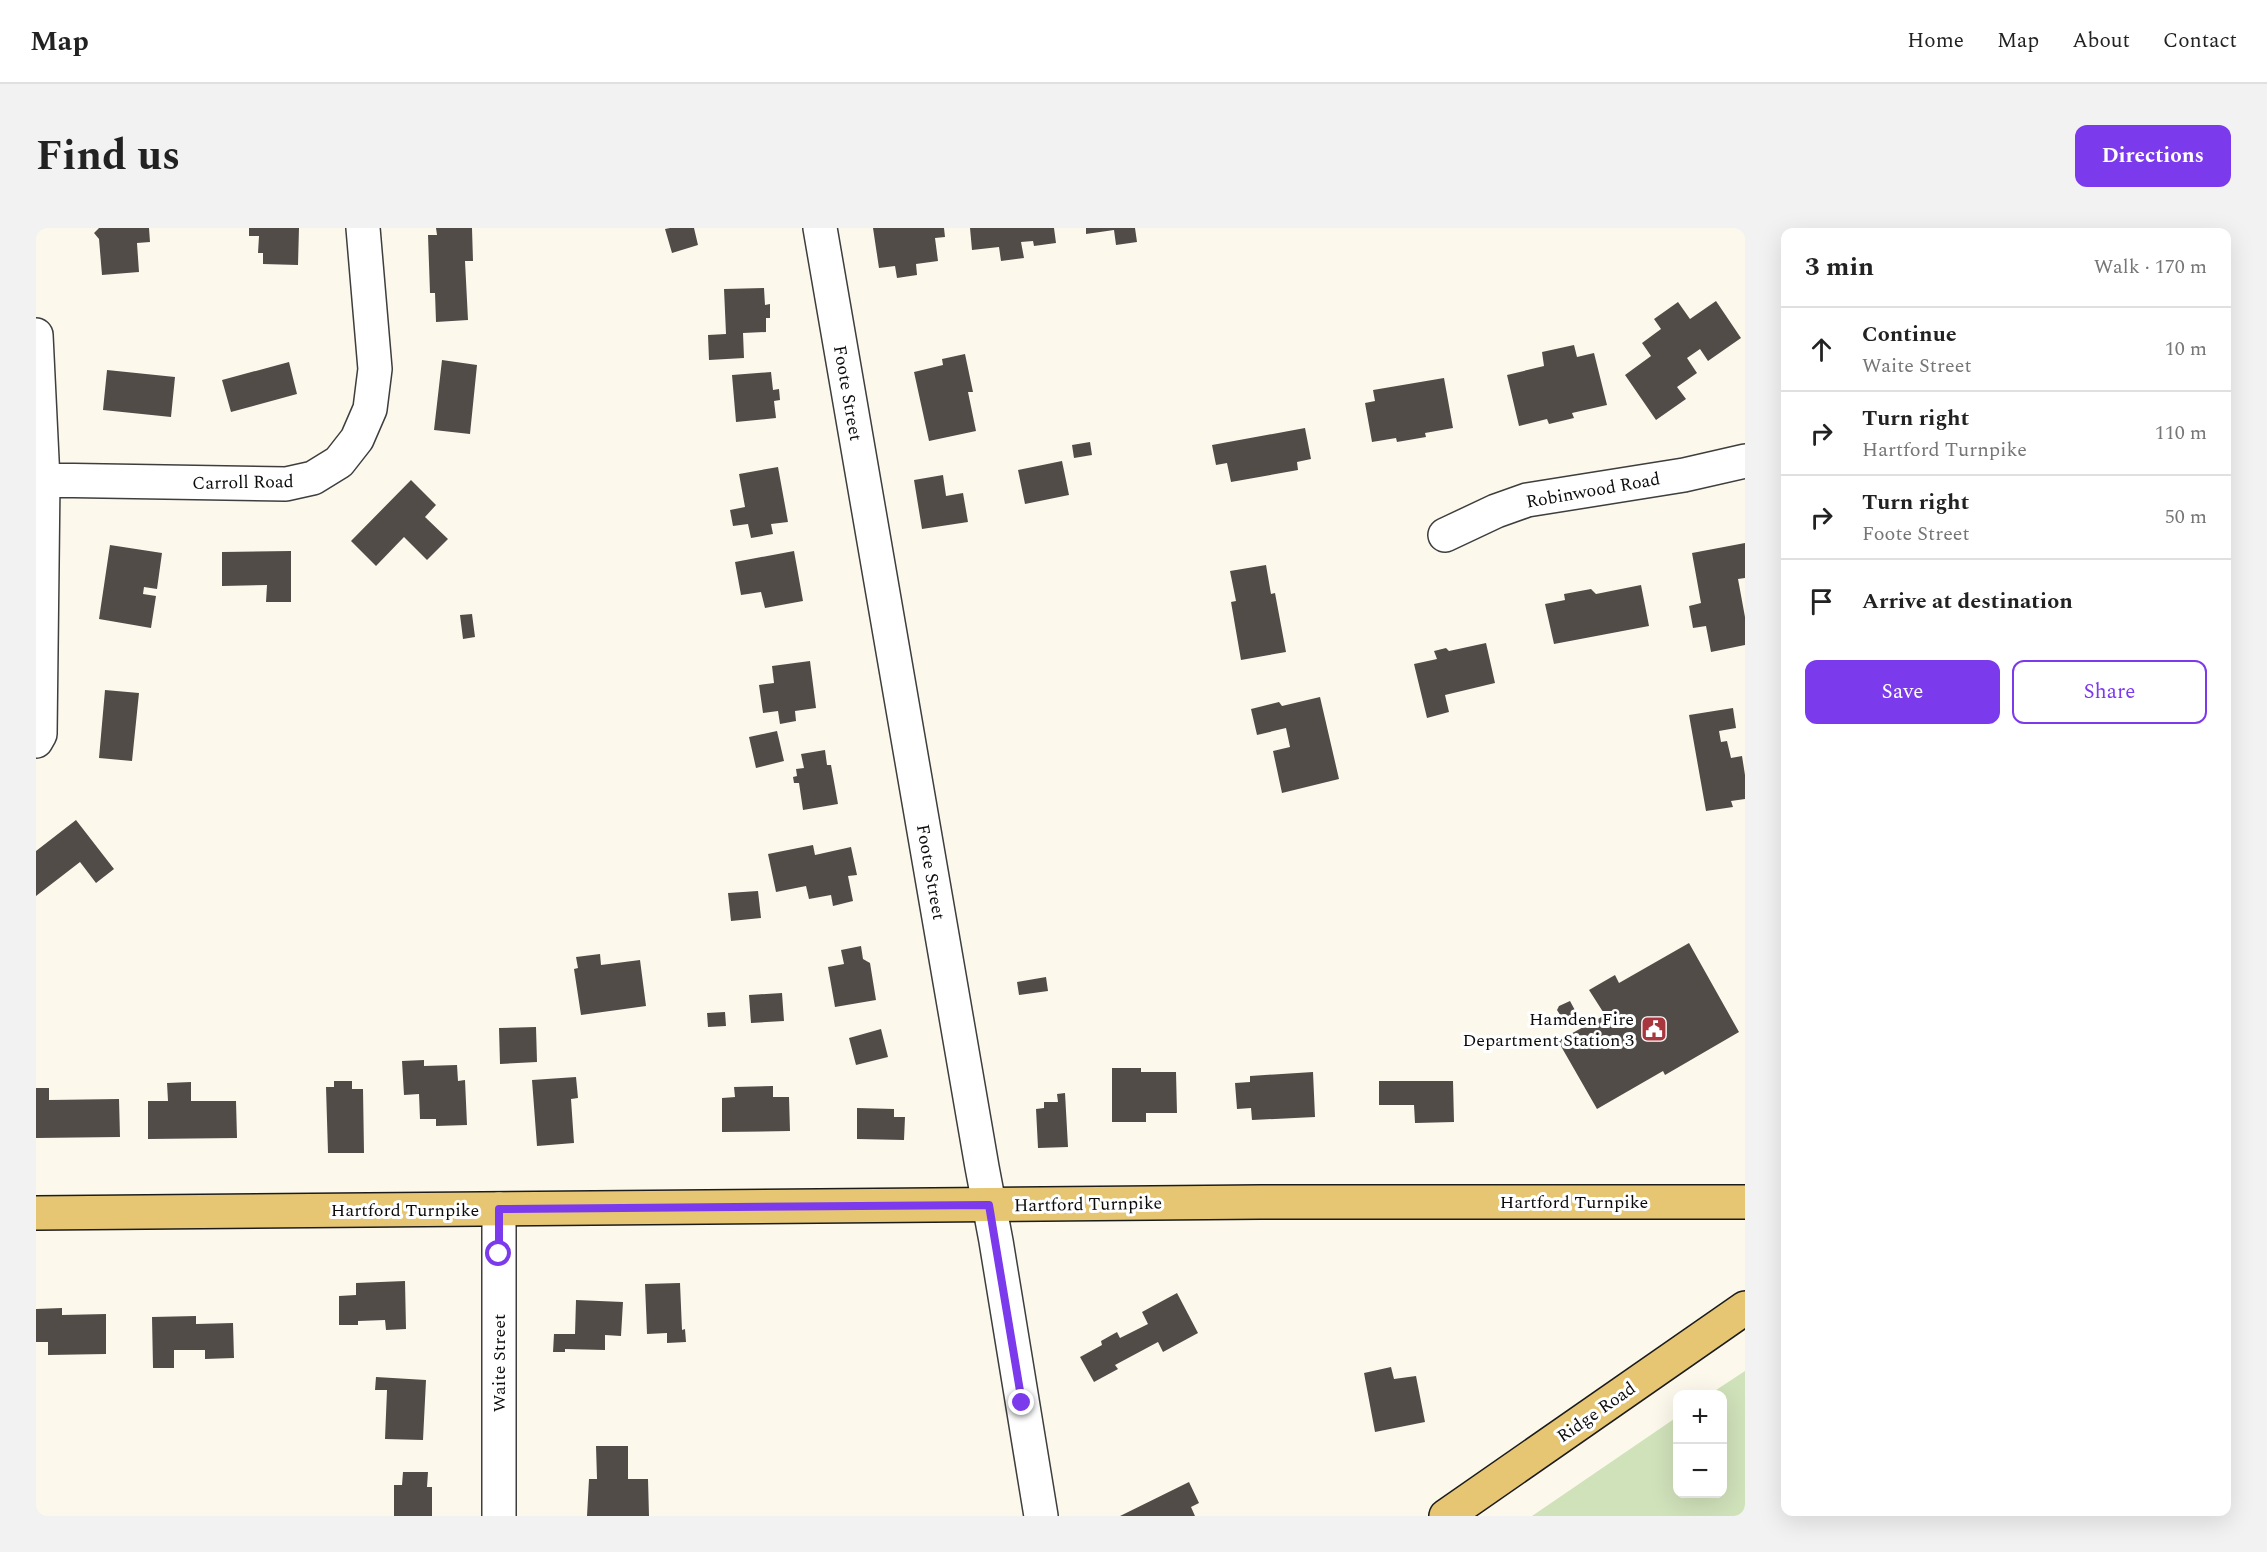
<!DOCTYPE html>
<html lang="en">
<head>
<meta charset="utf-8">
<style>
  body { margin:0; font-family:Spectral,serif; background:#f2f2f2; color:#222 }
  .controls { position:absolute; right:18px; bottom:18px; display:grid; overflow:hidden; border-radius:12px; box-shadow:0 6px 24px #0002 }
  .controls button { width:54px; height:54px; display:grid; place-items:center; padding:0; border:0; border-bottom:2px solid #e0e0e0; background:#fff; color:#222; font:30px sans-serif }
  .stop { position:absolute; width:18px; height:18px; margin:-14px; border:4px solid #7c3aed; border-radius:50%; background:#fff }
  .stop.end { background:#7c3aed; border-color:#fff; box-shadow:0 2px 6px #0008 }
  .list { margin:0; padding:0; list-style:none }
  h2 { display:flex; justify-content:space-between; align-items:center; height:78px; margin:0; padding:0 24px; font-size:26px }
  h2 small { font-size:20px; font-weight:400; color:#767676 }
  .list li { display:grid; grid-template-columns:39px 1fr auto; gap:18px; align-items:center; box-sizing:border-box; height:84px; padding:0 24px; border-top:2px solid #e0e0e0 }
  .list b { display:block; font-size:22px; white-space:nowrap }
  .list p { margin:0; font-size:20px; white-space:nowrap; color:#767676 }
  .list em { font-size:20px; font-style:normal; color:#767676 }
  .actions { display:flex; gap:12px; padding:18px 24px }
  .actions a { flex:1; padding:14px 0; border:2px solid #7c3aed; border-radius:12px; text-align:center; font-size:21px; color:#7c3aed }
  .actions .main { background:#7c3aed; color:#fff }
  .icon { flex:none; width:33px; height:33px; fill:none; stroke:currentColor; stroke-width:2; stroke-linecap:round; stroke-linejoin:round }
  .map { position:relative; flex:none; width:1709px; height:1288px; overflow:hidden; border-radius:12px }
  header { display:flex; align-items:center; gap:36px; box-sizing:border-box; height:84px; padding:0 30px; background:#fff; border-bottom:2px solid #e0e0e0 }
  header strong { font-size:28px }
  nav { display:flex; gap:33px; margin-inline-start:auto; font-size:21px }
  .intro { display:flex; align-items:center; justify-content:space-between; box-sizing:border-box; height:144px; padding:0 36px }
  h1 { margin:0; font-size:42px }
  .button { padding:15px 27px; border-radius:12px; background:#7c3aed; color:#fff; font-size:21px; font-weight:700 }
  main { display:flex; gap:36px; padding:0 36px }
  aside { flex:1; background:#fff; border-radius:12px; box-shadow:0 6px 24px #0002 }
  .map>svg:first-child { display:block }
</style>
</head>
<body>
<header>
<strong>Map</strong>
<nav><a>Home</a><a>Map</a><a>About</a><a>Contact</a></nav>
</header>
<div class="intro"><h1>Find us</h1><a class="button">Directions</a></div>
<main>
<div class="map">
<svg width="1709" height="1288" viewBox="0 0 1709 1288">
  <rect width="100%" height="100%" fill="#fcf9ec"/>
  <path fill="#d0e2ba" d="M1709,1143v145h-213l145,-99 1,77h44v-100h-12z"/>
  <path fill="#524c49" d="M63,0h50l1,14 -13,1 2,29 -37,3 -3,-36 -5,-6z
    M213,0h50l-1,37 -35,-1v-11h-5l1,-17h-10z
    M400,0h36l1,33h-8l3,59 -32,2 -1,-29h-5l-2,-58h9z
    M634,0h24l4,17 -26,8 -7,-24z
    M837,0h71l1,9 -10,1 3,23 -22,3 1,11 -20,3 -2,-12 -16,2z
    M934,0h84l2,15 -22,3 -1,-5 -12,1 3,16 -23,3 -2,-14 -27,3z
    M1050,0h49l2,14 -21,3 -2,-15 -28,4z
    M728,60l1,17 5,-1v14h-4v14l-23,1 1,25 -35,2 -1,-25 18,-1 -2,-45z
    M1680,73l25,37 -33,23 -8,-12 -13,9 10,15 -20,14 9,12 -30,21 -31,-45 26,-19 -9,-13 19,-14 -7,-10 24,-17 12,17z
    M1538,117l3,12 17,-4 13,52 -35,8 2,5 -25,6 -2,-5 -28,7 -12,-51 37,-9 -2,-14z
    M929,126l8,38h-5l8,39 -47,10 -15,-69 29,-7 -1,-6z
    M406,132l35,5 -7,69 -36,-4z
    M253,134l8,32 -66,18 -9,-32z
    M71,142l68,7 -4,40 -68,-7z
    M735,144l2,18 6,-1 1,11 -6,1 2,17 -40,4 -4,-47z
    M1408,150l9,50 -28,5 1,4 -29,5 -1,-4 -24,4 -7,-39 10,-2 -2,-11z
    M1269,200l6,31 -14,3 1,8 -67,12 -4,-19 -11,2 -4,-20z
    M1054,214l2,13 -18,3 -2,-13z
    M1026,233l7,34 -44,9 -7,-34z
    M742,239l10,55 -17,2 2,10 -22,4 -3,-14 -15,2 -3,-16 15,-3 -6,-33z
    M907,247l3,21 17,-3 5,29 -46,7 -8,-49z
    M375,252l25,25 -11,12 23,22 -21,21 -23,-23 -28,29 -25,-25z
    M1709,315v35l-7,1 7,38v28l-34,7 -5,-26 -13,2 -4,-22 12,-3 -9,-50z
    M74,317l52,8 -5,36 -13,-2 -1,7 13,2 -5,32 -52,-9z
    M255,323v51h-25l1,-17 -45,1v-34z
    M758,323l9,50 -38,7 -4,-16 -20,3 -6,-33z
    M1230,337l5,29 4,-1 11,59 -45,8 -10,-58 5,-1 -6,-30z
    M1605,357l8,41 -95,18 -9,-40 20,-4 -1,-6 27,-5 5,5z
    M436,386l3,23 -12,2 -3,-24z
    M1450,415l9,40 -50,12 4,17 -22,6 -13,-54 23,-5 -3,-8 12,-3 3,3z
    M774,433l6,47 -21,3 1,10 -16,3 -2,-13 -15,2 -4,-28 15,-2 -2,-17z
    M69,462l34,3 -7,68 -33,-3z
    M1284,469l19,82 -57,14 -9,-42 17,-4 -4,-19 -29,7 -6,-26 28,-7 3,4z
    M1697,480l3,20 -17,3 2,11 6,-1 4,17 11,-2 3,19v24l-14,2 2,6 -27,4 -17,-96z
    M741,503l7,30 -28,7 -7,-31z
    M789,522l2,15h4l7,39 -35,6 -4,-27h-5l-1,-6 4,-1 -1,-7 8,-1 -3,-14z
    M40,592l38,49 -18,14 -16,-21 -44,34v-45z
    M777,617l2,10 36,-8 6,28 -9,1 5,25 -20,5 -2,-11 -22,4 -3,-13 -30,6 -8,-38z
    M722,663l3,27 -30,3 -3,-28z
    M1653,715l50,89 -74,43 -2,-4 -66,38 -39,-68 47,-26 -16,-25 26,-15 4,8z
    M825,718l2,13 7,4 6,37 -41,7 -7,-40 16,-3 -3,-14z
    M564,726l1,11 39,-5 6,46 -65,9 -7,-46 4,-1 -2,-11z
    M1010,749l2,14 -29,4 -2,-13z
    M746,765l2,28 -33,2 -2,-28z
    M1534,773l7,13 -7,6 -6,1 -7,-11 2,-4z
    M689,784l1,14 -18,1 -1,-14z
    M500,799l1,35 -37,2 -1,-36z
    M845,801l7,28 -32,8 -7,-27z
    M388,832v6l33,-1 1,16 7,-1 2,45 -31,1v-7h-16l-1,-25 -15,1 -2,-34z
    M1076,840h29v4h35l1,41h-31v9h-34z
    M1277,844l2,45 -63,3 -1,-12 -14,1 -2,-26 15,-1v-6z
    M540,849l2,21 -7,1 3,44 -37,3 -5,-66z
    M298,853h18v8h11l1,64h-36l-2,-66h8z
    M1343,853h74l1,41 -39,1 -1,-18h-35z
    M155,854v19h45l1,37 -89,1v-38h20l-1,-18z
    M737,858v11h16l1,34 -68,1v-34l13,-1 -1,-10z
    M0,860h13v12l70,-1 1,38 -84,1z
    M1029,865l3,54 -30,1 -2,-39 8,-1v-6h14l-1,-8z
    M821,880l37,1v8h11l-1,23 -47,-1z
    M369,1053l1,48 -20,1 -1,-10 -27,1v4h-19v-29l17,-1v-12z
    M644,1055l2,47 3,-1 1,13 -19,1v-10l-20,1 -2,-50z
    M1141,1065l21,40 -35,19 -5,-10 -43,23 3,4 -24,13 -14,-25 22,-12 -1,-4 16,-9 3,6 28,-14 -6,-12z
    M540,1072l47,2 -2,34 -16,-1v15l-40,-1v3h-12l1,-18h21z
    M26,1080v7l44,-1v40l-58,1v-13h-12v-33z
    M160,1088v8l37,-1 1,35 -29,1v-9h-31v18h-21l-1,-51z
    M1355,1139l3,12 22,-3 9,46 -50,10 -11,-59z
    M340,1149l50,3 -3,60 -38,-1 2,-49h-12z
    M560,1218h32v33h20l1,37h-62l2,-37h8z
    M367,1244h25l-1,15h5v29h-38v-31h8z
    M1153,1254l10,21 -8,4 4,9h-75z"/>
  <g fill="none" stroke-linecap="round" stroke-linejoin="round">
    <g stroke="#3e3e3e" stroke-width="36">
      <path id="minor" d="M784,0l162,939 14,74 45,275
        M0,107l7,145 -3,254 -4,7
        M7,252l243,4 27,-6 26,-16 18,-23 13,-30 5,-40 -12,-141
        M1409,307l51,-24 31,-11 157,-25 61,-14
        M463,981v307"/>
    </g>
    <g stroke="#1c1c1c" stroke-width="36">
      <path id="major" d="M0,985l1225,-11h484
        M1410,1288l299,-208"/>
    </g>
    <use href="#minor" stroke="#fff" stroke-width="33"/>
    <use href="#major" stroke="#e6c672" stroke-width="33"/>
  </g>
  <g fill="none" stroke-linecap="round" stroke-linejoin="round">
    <path stroke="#7c3aed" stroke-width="8" d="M463,1026v-45l490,-4 33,198"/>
  </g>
  <defs>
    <g id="civic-square" transform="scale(1.35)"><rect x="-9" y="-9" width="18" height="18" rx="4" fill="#a8363f" stroke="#fff"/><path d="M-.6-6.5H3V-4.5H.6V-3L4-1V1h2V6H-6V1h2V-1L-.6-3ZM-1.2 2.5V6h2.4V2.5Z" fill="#fff"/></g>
  </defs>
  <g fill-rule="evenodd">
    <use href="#civic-square" x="1618" y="801"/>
  </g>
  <g text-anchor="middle" stroke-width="6" stroke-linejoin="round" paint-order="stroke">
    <g font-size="18" fill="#0b0b0b" stroke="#fff">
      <text transform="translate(812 165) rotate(80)" y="6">Foote Street</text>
      <text transform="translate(207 254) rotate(-1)" y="6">Carroll Road</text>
      <text transform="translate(1557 262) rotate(-10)" y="6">Robinwood Road</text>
      <text transform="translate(895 644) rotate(80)" y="6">Foote Street</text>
      <text x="1538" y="980">Hartford Turnpike</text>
      <text transform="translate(1052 976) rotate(-1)" y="6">Hartford Turnpike</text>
      <text x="369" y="988">Hartford Turnpike</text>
      <text transform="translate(463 1135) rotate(-90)" y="6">Waite Street</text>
      <text transform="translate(1560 1184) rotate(-35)" y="6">Ridge Road</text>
    </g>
    <g font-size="18" fill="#0b0b0b" stroke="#fff" text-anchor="end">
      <text x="1598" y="797">Hamden Fire<tspan x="1598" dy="21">Department Station 3</tspan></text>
    </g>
  </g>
</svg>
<div class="controls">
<button>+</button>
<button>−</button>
</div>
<div class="stop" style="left:463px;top:1026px"></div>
<div class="stop end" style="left:986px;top:1175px"></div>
</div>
<aside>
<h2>3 min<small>Walk · 170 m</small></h2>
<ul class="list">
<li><svg class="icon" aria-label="ahead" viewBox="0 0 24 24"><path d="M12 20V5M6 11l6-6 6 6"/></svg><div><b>Continue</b><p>Waite Street</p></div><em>10 m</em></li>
<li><svg class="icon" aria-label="right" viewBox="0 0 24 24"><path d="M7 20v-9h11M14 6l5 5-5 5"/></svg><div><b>Turn right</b><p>Hartford Turnpike</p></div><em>110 m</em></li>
<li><svg class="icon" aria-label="right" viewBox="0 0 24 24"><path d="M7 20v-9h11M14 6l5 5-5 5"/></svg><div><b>Turn right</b><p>Foote Street</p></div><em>50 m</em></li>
<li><svg class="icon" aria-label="arrive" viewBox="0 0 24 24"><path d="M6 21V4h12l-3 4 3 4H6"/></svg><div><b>Arrive at destination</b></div></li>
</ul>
<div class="actions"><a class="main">Save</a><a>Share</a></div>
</aside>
</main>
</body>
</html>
